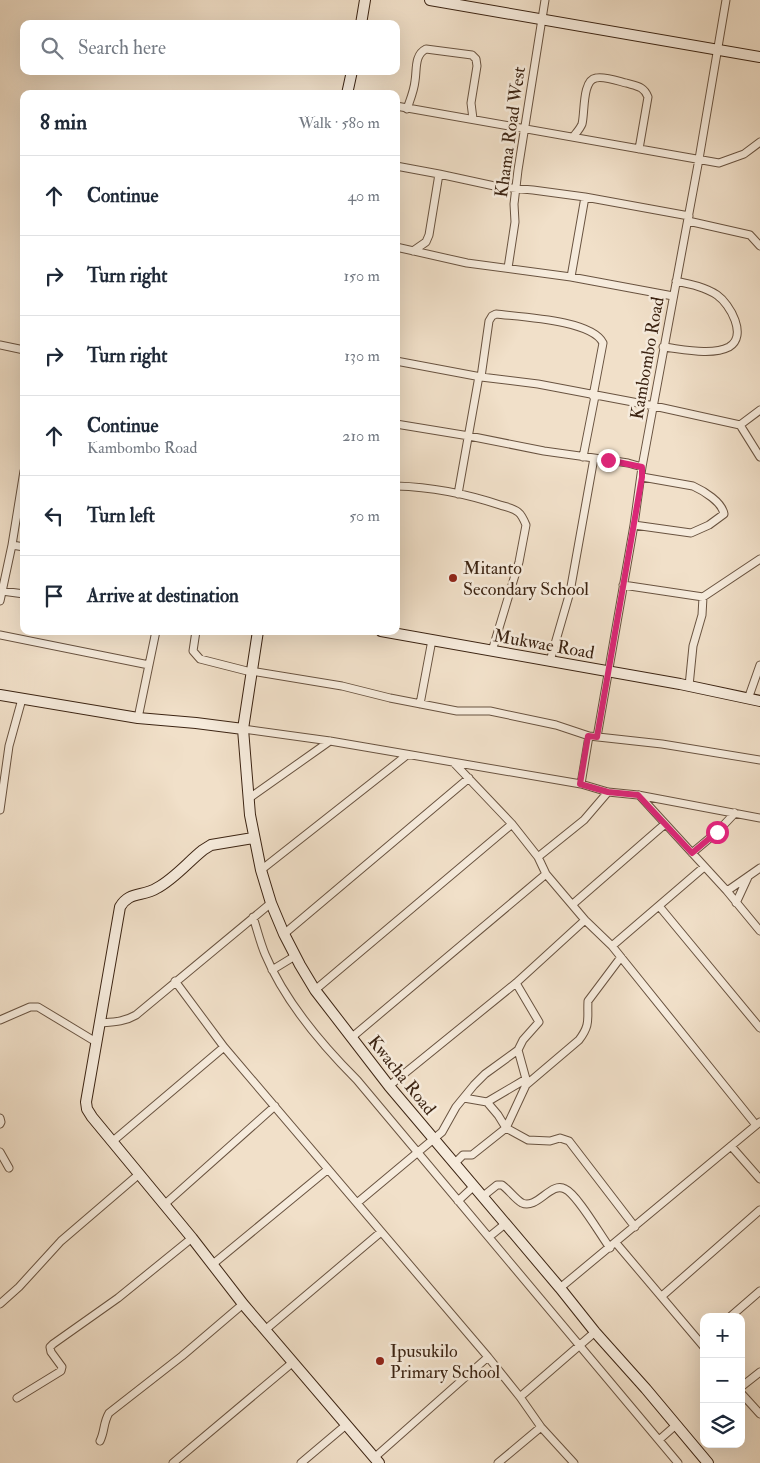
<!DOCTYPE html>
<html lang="en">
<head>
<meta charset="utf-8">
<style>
  body { margin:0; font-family:"IM FELL Double Pica",serif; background:#f2f2f3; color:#1f2937 }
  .controls { position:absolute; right:15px; bottom:15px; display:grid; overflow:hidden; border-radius:10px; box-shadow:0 5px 20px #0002 }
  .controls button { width:45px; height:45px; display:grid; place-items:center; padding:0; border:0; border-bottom:1px solid #e0e1e3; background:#fff; color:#1f2937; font:25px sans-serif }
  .stop { position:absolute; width:15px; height:15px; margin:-11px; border:4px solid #db2777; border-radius:50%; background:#fff }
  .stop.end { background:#db2777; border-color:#fff; box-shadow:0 1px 5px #0008 }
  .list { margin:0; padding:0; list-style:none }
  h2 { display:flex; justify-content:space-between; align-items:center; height:65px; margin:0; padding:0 20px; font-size:21px }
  h2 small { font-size:16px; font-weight:400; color:#747a83 }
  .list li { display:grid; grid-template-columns:32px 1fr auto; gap:15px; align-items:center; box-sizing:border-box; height:80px; padding:0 20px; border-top:1px solid #e0e1e3 }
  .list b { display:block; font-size:19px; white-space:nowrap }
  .list p { margin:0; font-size:16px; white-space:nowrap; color:#747a83 }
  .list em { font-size:16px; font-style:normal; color:#747a83 }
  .icon { flex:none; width:28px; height:28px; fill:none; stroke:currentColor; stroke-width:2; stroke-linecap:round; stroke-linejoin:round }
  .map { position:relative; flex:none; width:760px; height:1463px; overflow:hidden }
  .search { position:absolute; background:#fff; box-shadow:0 5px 20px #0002; left:20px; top:20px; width:380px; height:55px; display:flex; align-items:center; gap:12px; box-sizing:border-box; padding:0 18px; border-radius:10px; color:#747a83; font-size:19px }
  .panel { position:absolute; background:#fff; box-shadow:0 5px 20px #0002; left:20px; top:90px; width:380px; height:545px; border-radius:10px }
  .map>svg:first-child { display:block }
</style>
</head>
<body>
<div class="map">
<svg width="760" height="1463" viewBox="0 0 760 1463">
  <rect width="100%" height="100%" fill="#f1e0c9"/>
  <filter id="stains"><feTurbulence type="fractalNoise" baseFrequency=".004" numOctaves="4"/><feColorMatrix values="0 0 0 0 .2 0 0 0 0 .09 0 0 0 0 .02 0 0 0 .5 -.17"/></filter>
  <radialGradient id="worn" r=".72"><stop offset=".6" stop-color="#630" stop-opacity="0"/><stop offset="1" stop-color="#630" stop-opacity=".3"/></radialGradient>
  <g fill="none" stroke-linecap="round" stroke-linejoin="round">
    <g stroke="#695340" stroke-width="9">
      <path id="street" d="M396,106l323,57 25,-9 16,-12
        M407,109c3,-9 7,-18 8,-28 2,-11 -1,-26 11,-32l46,6 4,4 1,7 -6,37 2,16
        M573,137c3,-4 7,-8 9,-13 3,-11 0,-44 14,-46 8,-2 22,3 30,5 10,3 18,3 22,14l-9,52
        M396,166l43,8 60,13 34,3 52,7 104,19
        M688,221l62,14 10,11
        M396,247l71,16 104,14 102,19
        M413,251l13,-9 3,-7 10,-61
        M508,268l7,-46 -1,-18 4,-34 27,-170
        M571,277l14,-80
        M0,345l24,5
        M663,347c19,2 49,9 66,0 19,-11 1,-43 -12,-52 -12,-8 -27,-11 -41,-14
        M396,361l85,16 57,7 116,22 86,19 20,32
        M481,377l8,-56 3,-5 4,-2c25,3 96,6 107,29l-10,53
        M396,424l73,12 75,15 50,7
        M740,425l20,-15
        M583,457l12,-61
        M396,486c35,1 71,8 104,19 6,2 13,3 18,7 4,3 6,8 8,13l-7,37 -27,89
        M458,494l21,-118
        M634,525l57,8 18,-8 15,-11c-2,-12 -20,-23 -31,-28l-51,-9
        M12,545l12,2
        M623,585l80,12 57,-38
        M2,591l22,3
        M0,601l12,-56 12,-74
        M196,631l-3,20 7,8 51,13
        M0,635l149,30
        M550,661l20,-69 24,-134 34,5 14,4
        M251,671l91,15 48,12 67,13h33l66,14 33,11 73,8 98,16
        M689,686l4,-40 9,-31 1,-18
        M748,699l12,-34
        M420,704l12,-64
        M138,718l18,-87
        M243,729l87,12 251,43 27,8 30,3 122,23
        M597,737l37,-212 8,-58 57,-308 27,-159
        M455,764l57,60 26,33 8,17 39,46 27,26 144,179
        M581,784l8,-48
        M639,795l88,96 33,40
        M248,799l82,-58
        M0,810l9,-64 13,-47
        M692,853l25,-21 18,-19
        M538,857l46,-37 24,-28
        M261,870l146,-115
        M727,891l33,-23
        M736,903l12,-26
        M573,904l92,-80
        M659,906l101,122
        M253,917c4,12 7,25 12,37 20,48 56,90 92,126l321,383
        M284,934l185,-156
        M612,946l92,-79
        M272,970l23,-14
        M175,981l49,66 264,310 32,40 21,30 33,36
        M315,990l197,-166
        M0,1020l30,-13h8l58,35
        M100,1023c14,-1 24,-1 36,-8l135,-112
        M351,1038l195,-164
        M389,1086l127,-103 69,-63
        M464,1098l23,4 11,13 8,13 22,12 22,1 10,-3 9,3 66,86
        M487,1102l39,-23 -8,-29 5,-10 16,-18 -23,-39
        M0,1118l1,4 -1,2
        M113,1141l111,-94
        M731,1146l29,33
        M0,1152l9,16
        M454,1164l9,-9h9l34,-27 20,-43 53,-45c12,-16 8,-21 9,-39l33,-44
        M482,1197l15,-12h5c7,5 13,14 20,18 15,7 29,-22 43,-14 12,5 36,47 45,59
        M458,1201l15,-14
        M357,1203l85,-71 14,-25 18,-22 11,-11 33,-24
        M165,1204l110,-98
        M489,1237l16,-13
        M616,1243l88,104
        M213,1264l114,-94
        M560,1288l200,-166
        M662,1296l98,-86
        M0,1304l19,-17 42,-46 77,-66
        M730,1317l30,-26
        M265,1330l116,-98
        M741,1387l19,-15
        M741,1393l19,21
        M520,1397l75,-65
        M17,1398l44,-27 1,-4 -11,-15 -1,-5 3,-3 65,-46 74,-60
        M659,1440l17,-15
        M100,1441c5,-10 3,-18 9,-28l73,-57 61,-52
        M374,1458l114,-101
        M173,1463l119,-100
        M301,1463l45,-38
        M498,1463l43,-36"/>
    </g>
    <g stroke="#3c2413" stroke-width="12">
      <path id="secondary" d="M430,0l330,57
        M361,24l4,-24
        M347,94l5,-23
        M258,631l-15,98 7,86 11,55 10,33 13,31 16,31 15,25 74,96 171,202 35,44 51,57 62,74
        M381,631l299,53 80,17
        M0,695l138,23 58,5 47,6
        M253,838l-42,7 -8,5c-15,12 -29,29 -46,38 -14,9 -28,3 -37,19l-34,195 1,7 5,8 100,121 51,66 136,159"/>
    </g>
    <use href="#street" stroke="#f6ebdc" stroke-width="7"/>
    <use href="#secondary" stroke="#f6ebdc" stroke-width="10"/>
  </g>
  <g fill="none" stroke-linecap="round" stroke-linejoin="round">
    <path stroke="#db2777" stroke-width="6" d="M608,460l34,7v10l-45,260 -9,-1 -8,48 28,8 30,3 54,58 25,-21"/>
  </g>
  <g fill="#8f2418" stroke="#f6ebdc" stroke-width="2">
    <circle cx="453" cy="578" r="5"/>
    <circle cx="380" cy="1361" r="5"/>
  </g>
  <g text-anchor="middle" stroke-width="5" stroke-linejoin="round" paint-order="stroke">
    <g font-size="18" fill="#3c2413" stroke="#f6ebdc">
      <text transform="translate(510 132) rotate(-82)" y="6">Khama Road West</text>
      <text transform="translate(647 358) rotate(-80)" y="6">Kambombo Road</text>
      <text transform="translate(544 644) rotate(10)" y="6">Mukwae Road</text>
      <text transform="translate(402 1075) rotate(51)" y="6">Kwacha Road</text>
    </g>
    <g font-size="18" fill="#3c2413" stroke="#f6ebdc" text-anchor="start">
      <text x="463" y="574">Mitanto<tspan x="463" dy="21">Secondary School</tspan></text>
      <text x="390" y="1357">Ipusukilo<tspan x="390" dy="21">Primary School</tspan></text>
    </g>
  </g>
  <rect width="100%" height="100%" filter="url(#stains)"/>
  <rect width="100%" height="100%" fill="url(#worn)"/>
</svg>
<div class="controls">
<button>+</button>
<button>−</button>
<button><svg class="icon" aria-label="layers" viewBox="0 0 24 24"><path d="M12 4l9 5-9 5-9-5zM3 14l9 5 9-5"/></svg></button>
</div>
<div class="stop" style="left:717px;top:832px"></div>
<div class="stop end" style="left:608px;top:460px"></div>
<div class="search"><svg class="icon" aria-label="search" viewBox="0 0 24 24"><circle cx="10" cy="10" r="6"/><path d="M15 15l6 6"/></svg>Search here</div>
<section class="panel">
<h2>8 min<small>Walk · 580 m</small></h2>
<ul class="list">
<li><svg class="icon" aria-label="ahead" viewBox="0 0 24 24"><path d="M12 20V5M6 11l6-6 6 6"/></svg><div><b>Continue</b></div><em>40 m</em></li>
<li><svg class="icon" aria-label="right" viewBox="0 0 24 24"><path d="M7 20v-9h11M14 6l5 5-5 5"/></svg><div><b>Turn right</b></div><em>150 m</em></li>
<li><svg class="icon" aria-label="right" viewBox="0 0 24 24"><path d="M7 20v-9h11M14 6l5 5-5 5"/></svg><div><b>Turn right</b></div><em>130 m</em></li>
<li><svg class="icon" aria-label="ahead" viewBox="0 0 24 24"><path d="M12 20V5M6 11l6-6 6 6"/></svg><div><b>Continue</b><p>Kambombo Road</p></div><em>210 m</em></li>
<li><svg class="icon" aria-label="left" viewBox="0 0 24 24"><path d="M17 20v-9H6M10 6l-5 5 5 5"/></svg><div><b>Turn left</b></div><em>50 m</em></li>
<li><svg class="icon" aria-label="arrive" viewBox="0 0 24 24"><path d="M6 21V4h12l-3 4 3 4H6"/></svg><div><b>Arrive at destination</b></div></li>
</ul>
</section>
</div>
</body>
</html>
